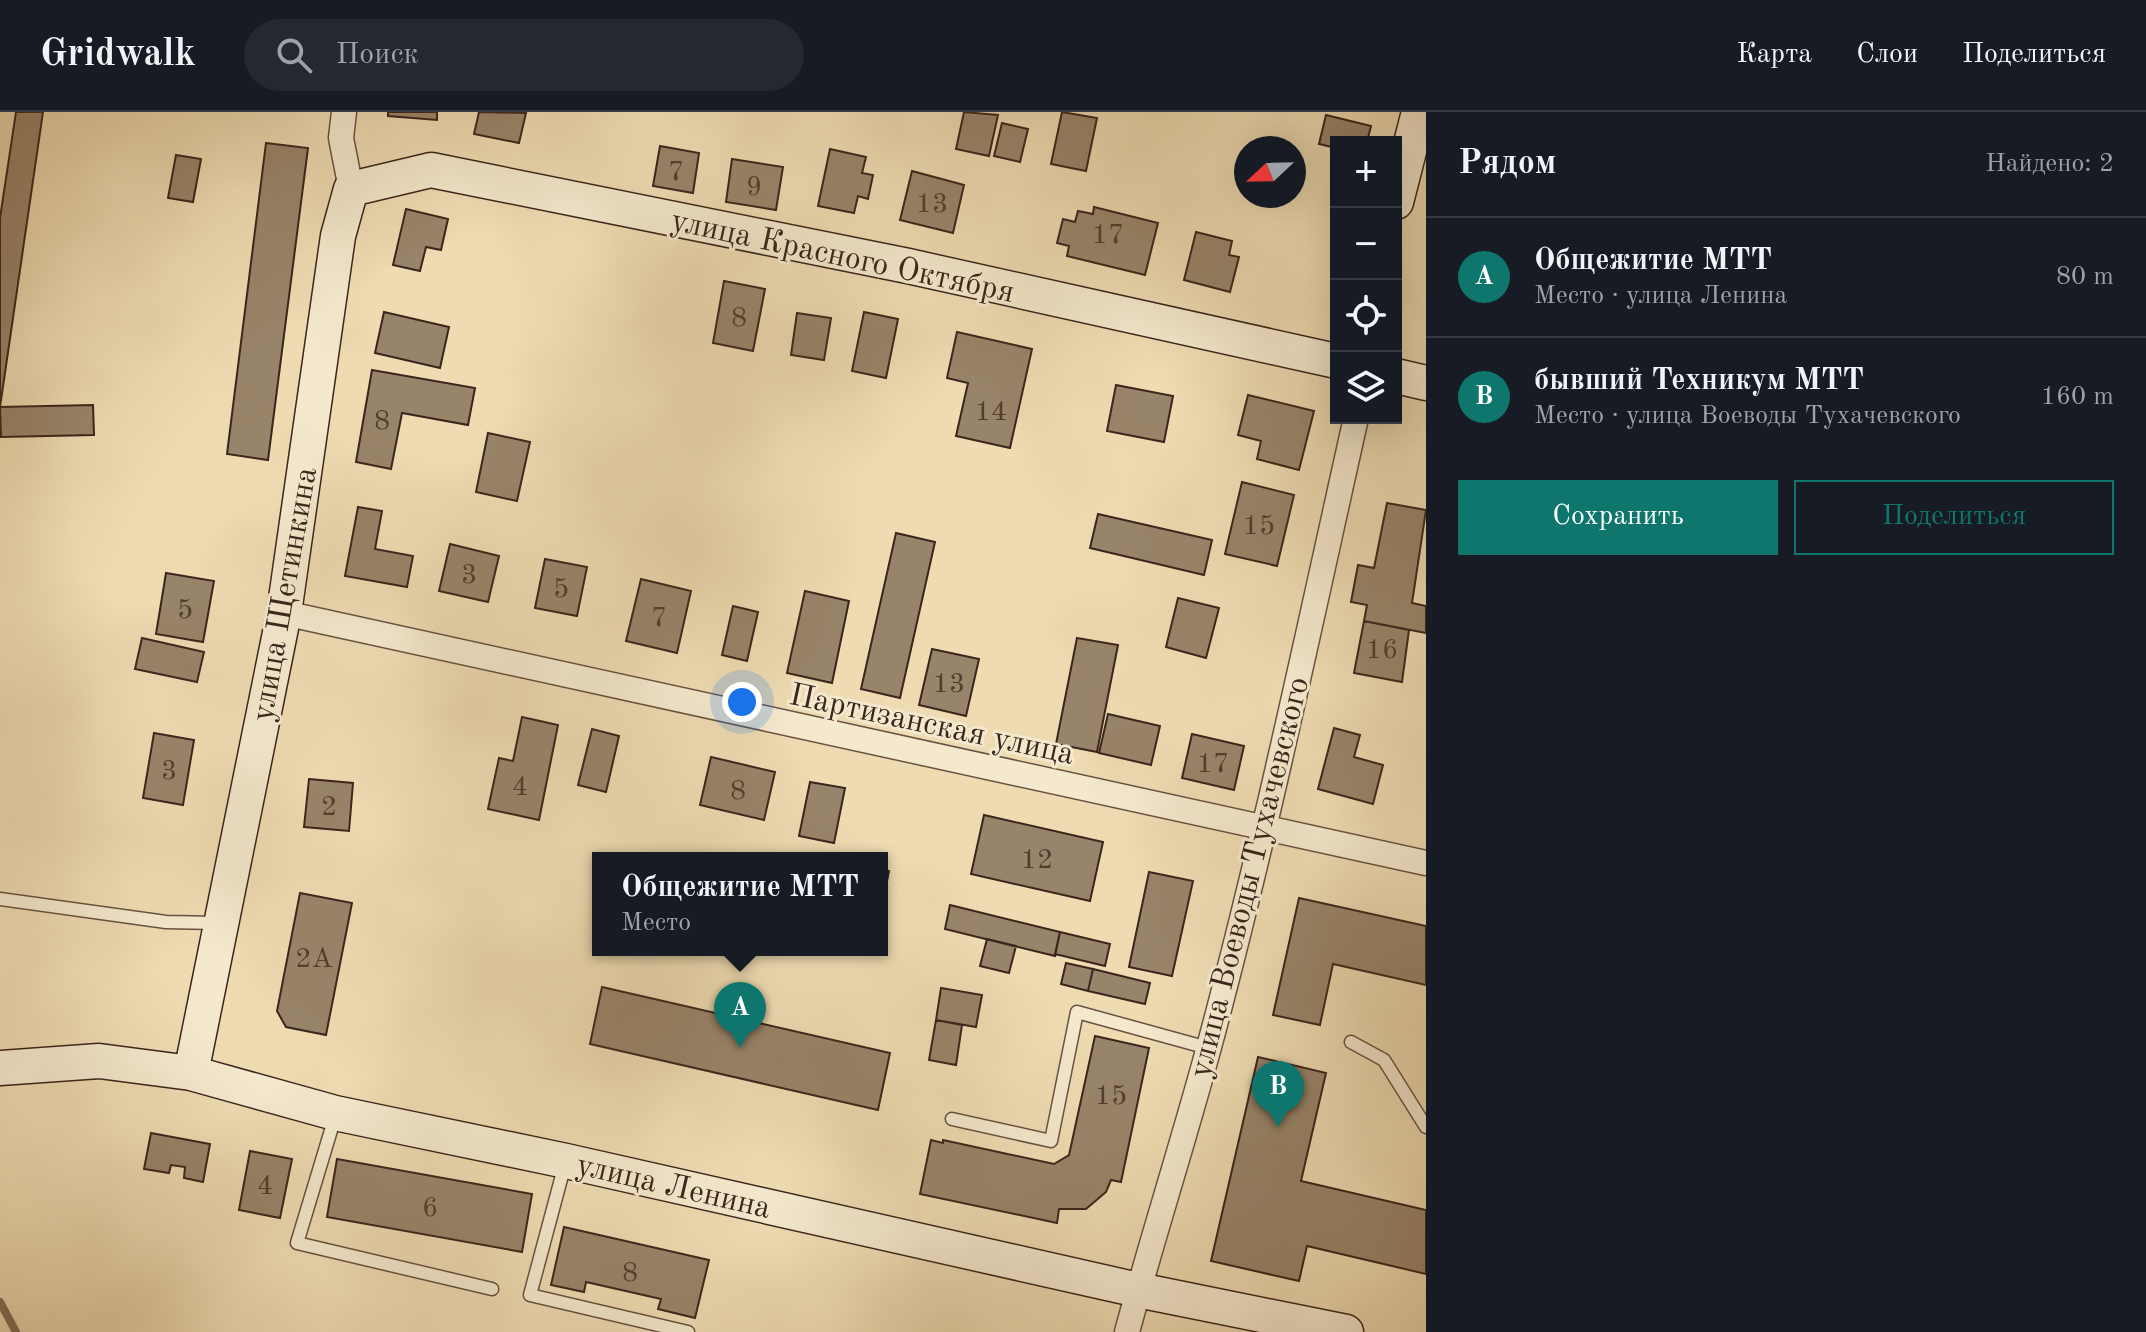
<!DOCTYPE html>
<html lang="ru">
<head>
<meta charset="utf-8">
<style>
  body { margin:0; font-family:"Old Standard TT",serif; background:#242831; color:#f1f3f6 }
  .controls { position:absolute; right:24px; top:24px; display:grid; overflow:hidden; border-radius:0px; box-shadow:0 8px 32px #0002 }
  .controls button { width:72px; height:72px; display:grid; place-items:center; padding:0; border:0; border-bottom:2px solid #363941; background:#171b24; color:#f1f3f6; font:40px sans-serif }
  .compass { position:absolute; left:1234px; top:24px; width:72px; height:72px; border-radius:50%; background:#171b24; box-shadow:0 8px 32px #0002; rotate:248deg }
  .you { position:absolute; left:742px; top:590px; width:28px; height:28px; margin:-20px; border:6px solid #fff; border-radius:50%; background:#1a73e8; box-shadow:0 0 0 12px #1a73e833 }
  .badge { display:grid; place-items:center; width:52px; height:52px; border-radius:50%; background:#0f766e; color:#fff; font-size:26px; font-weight:700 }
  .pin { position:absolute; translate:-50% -66px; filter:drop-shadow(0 2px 4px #0008) }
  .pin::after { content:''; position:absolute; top:42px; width:28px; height:24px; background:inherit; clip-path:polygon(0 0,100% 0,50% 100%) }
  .popup { position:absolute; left:592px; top:740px; width:296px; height:104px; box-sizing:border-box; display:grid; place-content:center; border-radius:0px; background:#171b24; filter:drop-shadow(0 2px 6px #0005); font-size:26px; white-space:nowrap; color:#9ea1a6 }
  .popup b { font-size:30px; color:#f1f3f6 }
  .popup::after { content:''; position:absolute; left:50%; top:100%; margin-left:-16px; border:16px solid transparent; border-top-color:#171b24 }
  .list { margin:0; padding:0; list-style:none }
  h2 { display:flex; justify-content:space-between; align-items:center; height:104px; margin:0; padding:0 32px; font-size:34px }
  h2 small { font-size:26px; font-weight:400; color:#9ea1a6 }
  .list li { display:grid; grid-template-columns:52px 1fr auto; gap:24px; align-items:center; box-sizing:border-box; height:120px; padding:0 32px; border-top:2px solid #363941 }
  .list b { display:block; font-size:30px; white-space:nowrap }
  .list p { margin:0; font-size:26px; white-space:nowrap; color:#9ea1a6 }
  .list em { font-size:26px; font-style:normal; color:#9ea1a6 }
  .actions { display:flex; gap:16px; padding:24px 32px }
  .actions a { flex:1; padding:18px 0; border:2px solid #0f766e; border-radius:0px; text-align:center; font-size:28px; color:#0f766e }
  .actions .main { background:#0f766e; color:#fff }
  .icon { flex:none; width:44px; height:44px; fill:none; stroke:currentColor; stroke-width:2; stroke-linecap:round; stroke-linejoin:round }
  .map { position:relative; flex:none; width:1426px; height:1220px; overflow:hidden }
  header { display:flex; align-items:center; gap:48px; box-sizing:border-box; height:112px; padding:0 40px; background:#171b24; border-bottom:2px solid #363941 }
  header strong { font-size:38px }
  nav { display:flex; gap:44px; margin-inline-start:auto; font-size:28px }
  .search { width:560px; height:72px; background:#242831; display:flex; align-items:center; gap:20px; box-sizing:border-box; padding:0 28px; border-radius:44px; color:#9ea1a6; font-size:30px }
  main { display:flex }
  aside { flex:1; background:#171b24 }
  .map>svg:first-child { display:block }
</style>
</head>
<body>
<header>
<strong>Gridwalk</strong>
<div class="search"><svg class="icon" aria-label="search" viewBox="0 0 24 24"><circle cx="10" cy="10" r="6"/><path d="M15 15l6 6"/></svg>Поиск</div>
<nav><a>Карта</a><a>Слои</a><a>Поделиться</a></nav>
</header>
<main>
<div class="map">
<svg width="1426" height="1220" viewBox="0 0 1426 1220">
  <rect width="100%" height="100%" fill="#eedbb2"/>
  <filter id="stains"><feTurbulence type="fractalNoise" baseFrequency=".0025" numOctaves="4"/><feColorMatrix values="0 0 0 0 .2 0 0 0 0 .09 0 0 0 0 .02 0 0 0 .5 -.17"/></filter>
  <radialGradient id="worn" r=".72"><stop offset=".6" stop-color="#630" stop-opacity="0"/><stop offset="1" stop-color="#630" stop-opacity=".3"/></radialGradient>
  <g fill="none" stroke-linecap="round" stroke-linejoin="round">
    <path stroke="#826d57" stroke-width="8" d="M0,1190l16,30"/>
  </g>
  <path fill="#98846a" stroke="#3b251c" stroke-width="2" d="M16,0h27l-43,295v-189z
    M388,0h49v8l-49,-4z
    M479,0l47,1 -7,30 -45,-9z
    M964,0l34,3 -9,41 -33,-7z
    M1062,0l35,6 -11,53 -35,-7z
    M1326,3l45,11 -4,16h-31v6l-17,-4z
    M1002,11l26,6 -8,33 -26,-6z
    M266,31l42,5 -40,312 -41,-6z
    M660,34l39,7 -6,40 -40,-7z
    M830,37l36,8 -4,16 11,2 -5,24 -10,-3 -4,17 -36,-7z
    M176,43l25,4 -8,43 -25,-4z
    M732,47l51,8 -7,43 -50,-8z
    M912,59l52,14 -11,48 -53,-13z
    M1094,95l64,16 -13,52 -78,-19 2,-10 -12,-3 6,-24 12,3 3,-11 15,3z
    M406,97l42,10 -7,31 -15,-3 -6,24 -27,-6z
    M1196,120l36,9 -3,14 10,2 -9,35 -46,-12z
    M724,169l41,8 -12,62 -40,-8z
    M384,200l65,15 -9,41 -65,-15z
    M864,200l34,7 -12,59 -34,-7z
    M797,201l34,5 -7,42 -33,-5z
    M957,220l75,17 -22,99 -54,-12 12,-53 -21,-5z
    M372,258l103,18 -7,37 -66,-12 -11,56 -35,-7z
    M1116,273l57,11 -9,46 -57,-11z
    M1248,283l66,16 -15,59 -42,-11 4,-18 -23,-6z
    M93,293l1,30 -93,2 -1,-30z
    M488,321l42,9 -13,59 -41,-9z
    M1242,370l52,13 -17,71 -52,-12z
    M1387,391l39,7 -14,93 14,3v27l-62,-12 3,-16 -16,-3 7,-37 16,3z
    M358,395l24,4 -7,38 38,7 -6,31 -62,-11z
    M1098,402l114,26 -8,35 -114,-27z
    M896,421l39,9 -35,156 -39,-9z
    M450,432l49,12 -11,46 -49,-11z
    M545,447l42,8 -10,49 -42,-8z
    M166,461l48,8 -11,61 -47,-8z
    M641,467l50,12 -14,62 -51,-12z
    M805,479l44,10 -17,82 -45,-10z
    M1178,486l41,10 -13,50 -40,-11z
    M733,494l25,6 -11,49 -25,-6z
    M1364,509l45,9 -7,52 -48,-9z
    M142,526l62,14 -7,30 -62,-13z
    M1077,526l41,7 -21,107 -41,-8z
    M932,537l47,10 -13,57 -47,-11z
    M1108,602l52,12 -9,39 -52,-12z
    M522,605l36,8 -19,95 -51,-11 11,-51 14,3z
    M1334,616l26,7 -6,22 29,8 -10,39 -55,-15z
    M592,617l27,7 -13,56 -28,-7z
    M154,621l40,7 -11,65 -40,-7z
    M1192,622l52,12 -10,44 -52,-12z
    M711,645l64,15 -11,48 -64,-15z
    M309,667l44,4 -4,48 -45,-4z
    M810,670l35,6 -11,55 -35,-7z
    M984,703l119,27 -13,59 -119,-27z
    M882,758l7,1 -6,31 -1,-1z
    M1149,760l44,9 -21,95 -43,-9z
    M300,781l52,10 -26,132 -40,-8 -9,-16z
    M1299,786l127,28v59l-93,-21 -13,61 -47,-10z
    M950,793l110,27 -5,24 -110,-27z
    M1060,820l50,12 -5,22 -50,-12z
    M987,827l29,7 -7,27 -29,-7z
    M1066,851l27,6 -5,22 -27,-7z
    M1093,857l57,14 -5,21 -57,-13z
    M602,875l288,66 -12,57 -288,-66z
    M941,876l41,7 -6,32 -40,-7z
    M936,908l26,5 -6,40 -27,-5z
    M1095,924l54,12 -28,134 -10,-2 -5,12 -20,17h-27l-2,14 -137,-29 11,-54 12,3v-3l111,24 15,-9z
    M1258,945l68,16 -25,108 125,29v64l-119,-28 -8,35 -88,-20z
    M151,1021l59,11 -7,38 -19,-4 1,-11 -14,-2 -2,8 -25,-4z
    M250,1039l42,8 -12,59 -41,-8z
    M337,1047l195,35 -10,58 -195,-35z
    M564,1115l145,33 -14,58 -37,-9 3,-10 -75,-17 -2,10 -33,-7z"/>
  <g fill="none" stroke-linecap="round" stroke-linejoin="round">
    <g stroke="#685242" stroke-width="15">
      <path id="lane" d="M0,787l166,23 52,1
        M1351,930l33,18 42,67
        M335,1005l-38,126 195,46
        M952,1007l99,22 26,-129 131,36
        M565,1052l-35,131 158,37"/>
    </g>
    <g stroke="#685242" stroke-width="27">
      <path id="street" d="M344,0l-3,26 10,51
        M284,501l1142,250
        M1127,1220c26,-96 56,-189 82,-285 56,-208 100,-419 147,-629"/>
    </g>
    <g stroke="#3b251c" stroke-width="37">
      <path id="secondary" d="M1396,90l23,-90
        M1396,264l30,7
        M0,956l99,-7 92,12 144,40 231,48 572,129 208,42
        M191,961l93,-460 54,-377 13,-47 80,-19 477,96 428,95"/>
    </g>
    <use href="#lane" stroke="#f4e8cd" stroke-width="12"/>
    <use href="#street" stroke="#f4e8cd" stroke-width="24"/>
    <use href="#secondary" stroke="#f4e8cd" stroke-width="34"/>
  </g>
  <g text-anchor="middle" stroke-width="6" stroke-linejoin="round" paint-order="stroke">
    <g font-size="28" fill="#523d30">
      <text x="676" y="68">7</text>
      <text x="754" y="83">9</text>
      <text x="932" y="100">13</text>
      <text x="1108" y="131">17</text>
      <text x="739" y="214">8</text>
      <text x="991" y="308">14</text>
      <text x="382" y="317">8</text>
      <text x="1259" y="422">15</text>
      <text x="469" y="471">3</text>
      <text x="561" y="485">5</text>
      <text x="185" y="506">5</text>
      <text x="659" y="514">7</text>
      <text x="1382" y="546">16</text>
      <text x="949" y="580">13</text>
      <text x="1213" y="660">17</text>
      <text x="169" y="667">3</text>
      <text x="520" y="683">4</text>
      <text x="738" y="687">8</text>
      <text x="329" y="703">2</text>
      <text x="1037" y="756">12</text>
      <text x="314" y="855">2А</text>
      <text x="1111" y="992">15</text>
      <text x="265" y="1082">4</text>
      <text x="430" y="1104">6</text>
      <text x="630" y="1169">8</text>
    </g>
    <g font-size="32" fill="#3b251c" stroke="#f4e8cd">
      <text transform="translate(843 143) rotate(12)" y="11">улица Красного Октября</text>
      <text transform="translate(283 482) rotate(-80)" y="11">улица Щетинкина</text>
      <text transform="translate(932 611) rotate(12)" y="11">Партизанская улица</text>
      <text transform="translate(1248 765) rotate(-76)" y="11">улица Воеводы Тухачевского</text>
      <text transform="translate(674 1073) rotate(13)" y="11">улица Ленина</text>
    </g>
  </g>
  <rect width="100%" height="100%" filter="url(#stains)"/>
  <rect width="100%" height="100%" fill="url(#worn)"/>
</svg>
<div class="controls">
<button>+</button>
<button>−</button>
<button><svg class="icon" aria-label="locate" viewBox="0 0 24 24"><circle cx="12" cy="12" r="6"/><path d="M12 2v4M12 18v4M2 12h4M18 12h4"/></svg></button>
<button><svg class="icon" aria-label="layers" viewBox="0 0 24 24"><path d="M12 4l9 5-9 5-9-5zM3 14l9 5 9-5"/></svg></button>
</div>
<svg class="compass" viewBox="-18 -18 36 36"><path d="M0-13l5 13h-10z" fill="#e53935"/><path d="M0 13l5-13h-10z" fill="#9ea1a6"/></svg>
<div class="you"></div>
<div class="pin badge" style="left:740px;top:936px">A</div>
<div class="popup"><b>Общежитие МТТ</b>Место</div>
<div class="pin badge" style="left:1278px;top:1015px">B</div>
</div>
<aside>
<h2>Рядом<small>Найдено: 2</small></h2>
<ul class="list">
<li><span class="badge">A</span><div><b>Общежитие МТТ</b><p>Место · улица Ленина</p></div><em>80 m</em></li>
<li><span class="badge">B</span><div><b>бывший Техникум МТТ</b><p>Место · улица Воеводы Тухачевского</p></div><em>160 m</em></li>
</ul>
<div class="actions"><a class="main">Сохранить</a><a>Поделиться</a></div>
</aside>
</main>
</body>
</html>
